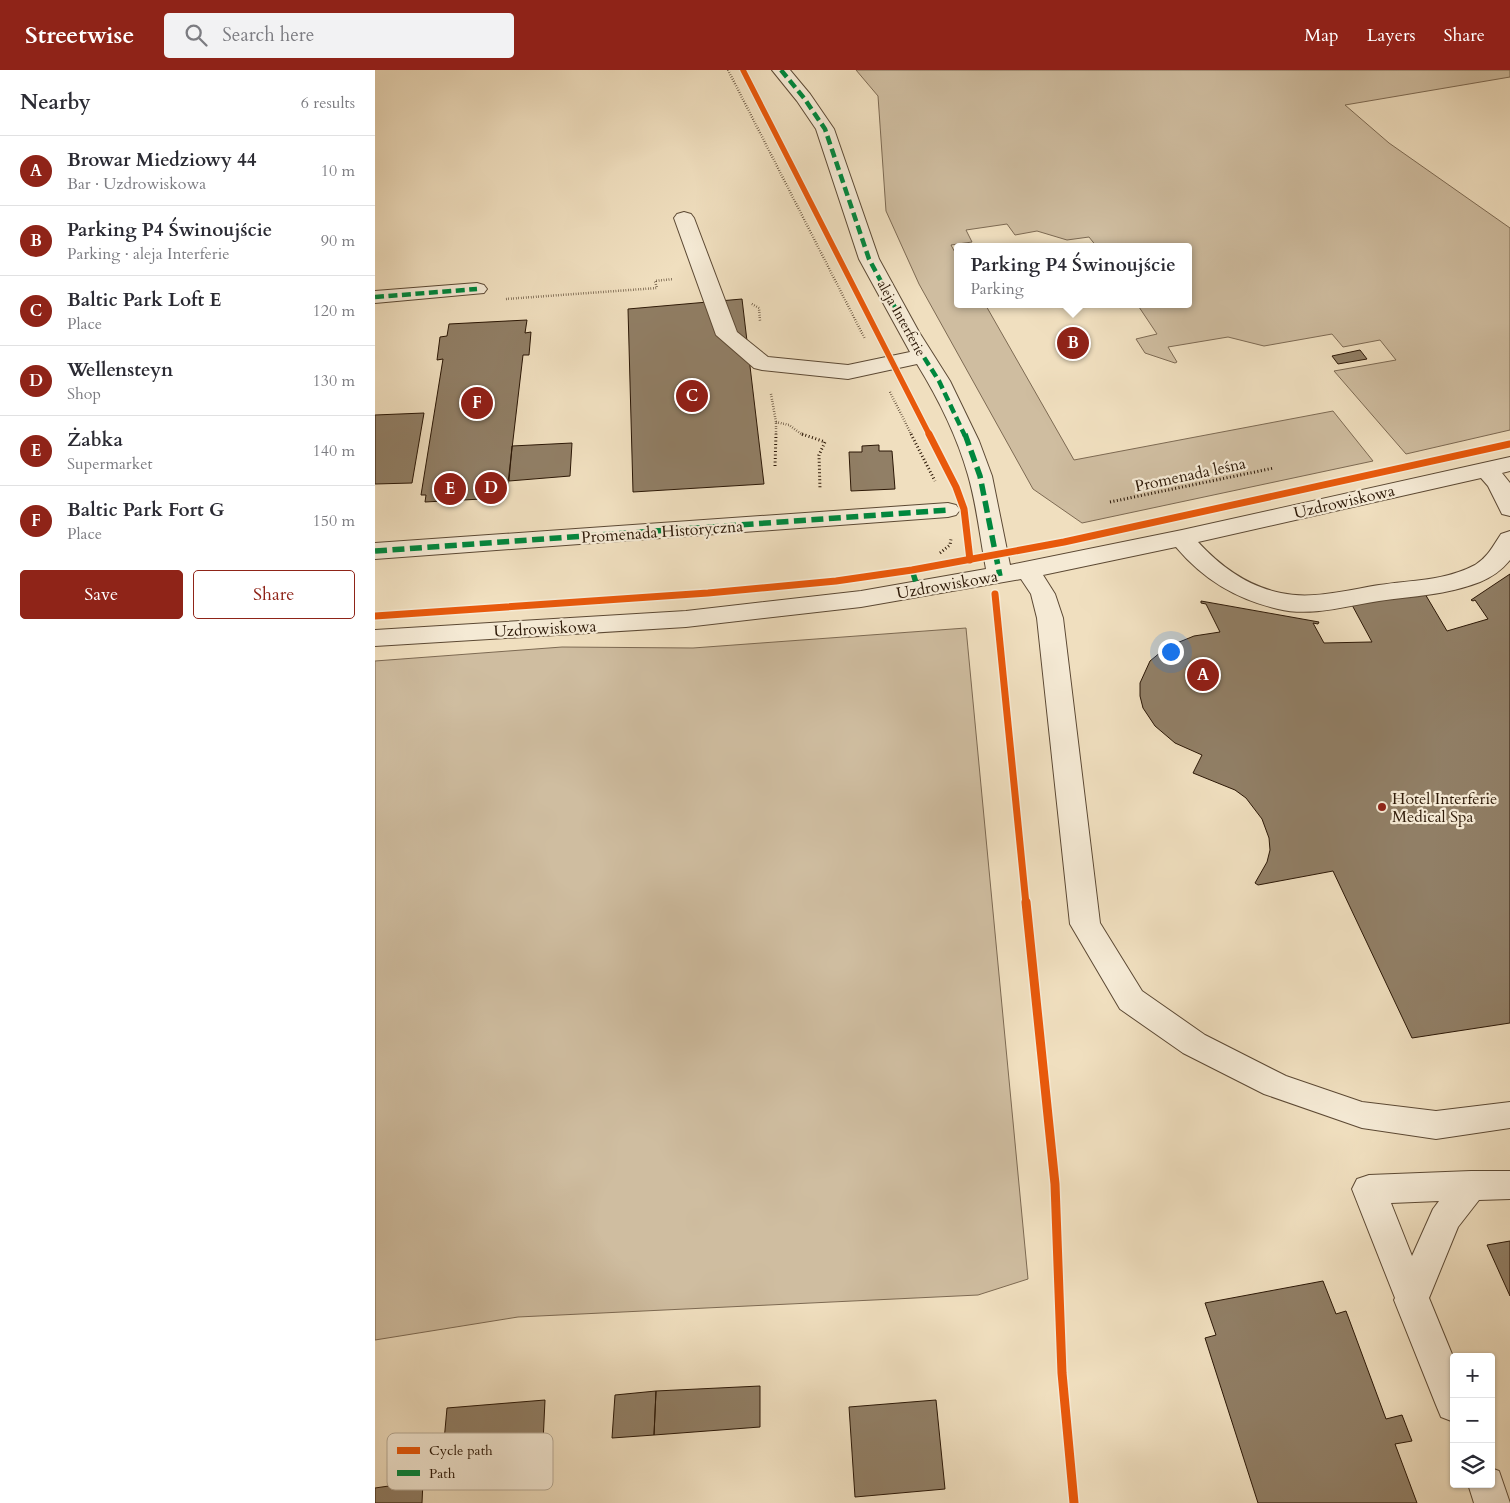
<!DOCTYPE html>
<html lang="en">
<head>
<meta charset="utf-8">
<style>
  body { margin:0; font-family:Cardo,serif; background:#f2f2f3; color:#2b2b33 }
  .controls { position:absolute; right:15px; bottom:15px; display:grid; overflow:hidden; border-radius:5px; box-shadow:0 1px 4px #0004 }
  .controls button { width:45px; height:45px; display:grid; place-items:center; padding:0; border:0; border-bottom:1px solid #e1e1e2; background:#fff; color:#2b2b33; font:25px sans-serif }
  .you { position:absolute; left:795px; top:581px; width:18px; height:18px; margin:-12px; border:4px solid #fff; border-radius:50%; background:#1a73e8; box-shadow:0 0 0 8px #1a73e833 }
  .badge { display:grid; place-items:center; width:32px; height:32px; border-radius:50%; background:#8f2418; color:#fff; font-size:16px; font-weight:700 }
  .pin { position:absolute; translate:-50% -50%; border:2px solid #fff; box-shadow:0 1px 5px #0006 }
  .popup { position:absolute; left:579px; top:173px; width:238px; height:65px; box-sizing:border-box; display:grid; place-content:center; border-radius:5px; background:#fff; filter:drop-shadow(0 1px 4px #0005); font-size:16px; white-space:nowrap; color:#7c7c81 }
  .popup b { font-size:19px; color:#2b2b33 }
  .popup::after { content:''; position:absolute; left:50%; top:100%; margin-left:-10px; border:10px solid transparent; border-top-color:#fff }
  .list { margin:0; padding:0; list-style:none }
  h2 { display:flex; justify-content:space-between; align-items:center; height:65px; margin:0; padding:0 20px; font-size:21px }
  h2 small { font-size:16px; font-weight:400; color:#7c7c81 }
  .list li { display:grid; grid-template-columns:32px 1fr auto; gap:15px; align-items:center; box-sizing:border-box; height:70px; padding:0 20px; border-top:1px solid #e1e1e2 }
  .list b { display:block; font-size:19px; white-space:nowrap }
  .list p { margin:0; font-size:16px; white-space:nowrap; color:#7c7c81 }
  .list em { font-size:16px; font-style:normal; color:#7c7c81 }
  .actions { display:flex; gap:10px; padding:15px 20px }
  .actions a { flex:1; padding:11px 0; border:1px solid #8f2418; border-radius:5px; text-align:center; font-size:18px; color:#8f2418 }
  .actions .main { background:#8f2418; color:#fff }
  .icon { flex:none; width:28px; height:28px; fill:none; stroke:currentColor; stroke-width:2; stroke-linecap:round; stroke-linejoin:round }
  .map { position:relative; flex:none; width:1135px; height:1433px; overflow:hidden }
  header { display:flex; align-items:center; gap:30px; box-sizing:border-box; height:70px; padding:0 25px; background:#8f2418; color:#fff }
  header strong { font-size:24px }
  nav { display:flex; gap:28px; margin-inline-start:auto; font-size:18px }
  .search { width:350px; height:45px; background:#f2f2f3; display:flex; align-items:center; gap:12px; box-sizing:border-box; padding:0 18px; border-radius:5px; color:#7c7c81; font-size:19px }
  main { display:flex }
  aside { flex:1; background:#fff }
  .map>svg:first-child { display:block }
</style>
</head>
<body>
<header>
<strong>Streetwise</strong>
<div class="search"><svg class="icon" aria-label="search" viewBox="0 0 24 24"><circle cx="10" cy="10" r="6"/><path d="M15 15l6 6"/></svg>Search here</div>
<nav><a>Map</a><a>Layers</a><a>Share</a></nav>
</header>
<main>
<aside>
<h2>Nearby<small>6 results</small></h2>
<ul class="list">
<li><span class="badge">A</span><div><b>Browar Miedziowy 44</b><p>Bar · Uzdrowiskowa</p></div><em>10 m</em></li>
<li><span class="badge">B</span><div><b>Parking P4 Świnoujście</b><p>Parking · aleja Interferie</p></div><em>90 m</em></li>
<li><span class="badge">C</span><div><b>Baltic Park Loft E</b><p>Place</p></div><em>120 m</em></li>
<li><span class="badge">D</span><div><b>Wellensteyn</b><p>Shop</p></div><em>130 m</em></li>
<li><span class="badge">E</span><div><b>Żabka</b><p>Supermarket</p></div><em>140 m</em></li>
<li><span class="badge">F</span><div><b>Baltic Park Fort G</b><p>Place</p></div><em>150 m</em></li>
</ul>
<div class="actions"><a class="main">Save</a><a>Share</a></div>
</aside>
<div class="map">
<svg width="1135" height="1433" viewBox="0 0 1135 1433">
  <rect width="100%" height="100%" fill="#f0dfbf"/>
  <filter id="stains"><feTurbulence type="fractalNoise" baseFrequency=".004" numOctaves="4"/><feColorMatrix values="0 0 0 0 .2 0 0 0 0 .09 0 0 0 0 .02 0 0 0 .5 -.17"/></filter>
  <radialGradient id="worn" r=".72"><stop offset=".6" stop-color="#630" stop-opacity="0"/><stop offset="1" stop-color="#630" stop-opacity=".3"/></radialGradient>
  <path fill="#cfbda0" stroke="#7d6a53" d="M481,0h654v7l-165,28 44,38 121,85v202l-104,24 -72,-83 62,-11 -16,-20 -37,7 -11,-13 -68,12 -36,-9 -60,10 9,15 -2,1 -30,-10 -9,-14 21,-5 -20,-30h51v-57h-91l-8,-10 -22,3 -30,-9 -22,4 -8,-11 -41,6 6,12 -21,3 7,13v46h27l89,156 259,-49 40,50 -291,62 -49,-34 -114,-205 -33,-73 -8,-115z
    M591,558l62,651 -50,16 -460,22 -143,23v-679l187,-14 131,1z"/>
  <path fill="#917f66" stroke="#2b1706" d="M367,229l22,185 -131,8 -5,-183z
    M152,250l-2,13 6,-1 -2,23h-6l-16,136h-5l-1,7 -76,4 1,-7h-5l22,-136 -6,1 3,-23 7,-1 2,-12z
    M985,280l7,9 -29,5 -6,-8z
    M49,343l-12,70 -37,1v-69z
    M197,373l-2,33 -61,5 3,-35z
    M504,375v6h13l3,38 -44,2 -2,-39h13v-6z
    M1135,504v449l-98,15 -79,-167 -75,14 -3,-2 12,-21 3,-12 -1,-12 -7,-19 -16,-21 -11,-8 -42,-17 9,-18 -27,-12 -20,-17 -12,-18 -3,-12v-13l10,-22 17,-14 27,-11 26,-4 -14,-28 -5,-1v-2l118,21 -1,2 -5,-1 11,20 46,-1h2l-27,-50 73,-10 29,49 41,-12 -13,-19 -2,1 -2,-1z
    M1135,1171v55l-23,-51z
    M948,1211l13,33 10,-3 40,108 16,-4 10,26 -17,3 22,59h-159l-53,-165 11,-3 -11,-32z
    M385,1316v41l-106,8 2,-44z
    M281,1321l-2,44 -42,3 3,-43z
    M170,1330l-2,43 -100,9 4,-44z
    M561,1330l9,89 -90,8 -6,-90z
    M48,1411l-1,22h-47v-15z"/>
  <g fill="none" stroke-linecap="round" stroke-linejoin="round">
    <g stroke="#5c4934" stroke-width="2">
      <path id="minor" d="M397,0h18l20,24 24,35 45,130 40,73 31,49 29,60 13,35 18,89 172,-35 328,-73v14l-8,2 8,10v33l-8,-2 -14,-28 -7,-8 -283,64c23,25 49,44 83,51 31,7 67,-3 98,-8 32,-5 66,-4 96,-20 13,-8 18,-19 26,-31l9,-3v29c-8,10 -18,17 -30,22 -33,13 -67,14 -101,19 -32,5 -69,16 -101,8 -42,-10 -74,-29 -102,-62l-133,28 12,19 8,24 37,305 42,68 63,44 81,41 76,26 74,9 74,-9v26l-74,11 -74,-11 -98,-34 -81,-41 -63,-44 -50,-85 -33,-306 -6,-24 -10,-15 -160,28 -175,20 -311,19v-16l311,-19 175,-20 125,-22c-6,-31 -9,-63 -18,-94 -11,-39 -30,-77 -51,-111l-69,15 -86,-9 -8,-2 -38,-33 -42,-117 3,-4 7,-2 7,2 3,4 43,114 31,25 80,8 62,-13 -51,-93 -43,-130 -19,-28z
        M102,213l7,2 3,4 -3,4 -109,10v-12z
        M573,433l8,2 4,5 -4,5 -8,2 -573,42v-16z
        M1096,1101h39v28l-31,1 -21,27 -29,71 25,61v63l-13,-5 -5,-12 -42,-105 1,-2 -43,-109 5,-10 12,-4zM1064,1131l-6,8 -21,47 -21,-53z
        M1116,1398l8,3 11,32h-36l-6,-19h23z"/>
    </g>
    <path stroke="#2b1706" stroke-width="2.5" stroke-dasharray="0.5 2" stroke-linecap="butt" d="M353,0l137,269
      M131,229l151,-11 -2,-7 18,-2
      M377,234l7,4 1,13
      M515,322l22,44
      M396,324l5,28v14
      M401,352l13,3 15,11"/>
    <path stroke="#2b1706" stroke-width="3" stroke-dasharray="1 2.5" stroke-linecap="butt" d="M427,364l23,8 -6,13 1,34
      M536,364l24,47
      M400,396l1,-32
      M735,432l164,-34
      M565,483l10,-8 1,-6"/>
    <use href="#minor" fill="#f5ead5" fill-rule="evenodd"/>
    <path stroke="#00873e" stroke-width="4.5" stroke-dasharray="9 4.5" stroke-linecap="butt" d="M406,0l23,28 21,31 44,130 39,73 31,49 26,55
      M0,227l102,-8"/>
    <path stroke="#00873e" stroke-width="5.5" stroke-dasharray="12 5.5" stroke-linecap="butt" d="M590,364l15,42 20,100
      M0,481l573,-41
      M537,500l6,19"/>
    <g stroke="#f5ead5" stroke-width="8">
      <path id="cycleway-far2" d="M368,0l187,366"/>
    </g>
    <g stroke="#f5ead5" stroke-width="10">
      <path id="cycleway-far1" d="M554,364l27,53 8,22 6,51
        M620,524l31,310
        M0,546l333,-23 128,-12 76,-11 152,-28 446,-98"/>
    </g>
    <g stroke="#f5ead5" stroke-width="12">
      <path id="cycleway" d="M651,832l29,282 7,189 12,130"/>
    </g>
    <use href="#cycleway-far2" stroke="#e8590c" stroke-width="5.5"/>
    <use href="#cycleway-far1" stroke="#e8590c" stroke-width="7"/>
    <use href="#cycleway" stroke="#e8590c" stroke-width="9"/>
  </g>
  <circle fill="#8f2418" stroke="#f5ead5" stroke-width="2" cx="1007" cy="737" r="5"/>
  <g text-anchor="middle" stroke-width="4.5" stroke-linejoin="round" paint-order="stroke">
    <g font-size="14" fill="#2b1706" stroke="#f5ead5">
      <text transform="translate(527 248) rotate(61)" y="5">aleja Interferie</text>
    </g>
    <g font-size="16" fill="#2b1706" stroke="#f5ead5">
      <text transform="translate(815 404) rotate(-12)" y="6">Promenada leśna</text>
      <text transform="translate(969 431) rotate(-13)" y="6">Uzdrowiskowa</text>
      <text transform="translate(287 461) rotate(-4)" y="6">Promenada Historyczna</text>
      <text transform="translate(572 514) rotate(-10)" y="6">Uzdrowiskowa</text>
      <text transform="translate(170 558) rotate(-3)" y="6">Uzdrowiskowa</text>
    </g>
    <g font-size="16" fill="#2b1706" stroke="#f5ead5" text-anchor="start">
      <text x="1017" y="734">Hotel Interferie<tspan x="1017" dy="18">Medical Spa</tspan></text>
    </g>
  </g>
  <rect x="12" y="1363" width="166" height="57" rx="8" fill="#f5ead5" stroke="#b8ab97" stroke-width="1"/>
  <rect x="22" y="1377" width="23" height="7" fill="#e8590c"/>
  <rect x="22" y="1400" width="23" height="6" fill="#00873e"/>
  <g font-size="14" fill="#2b1706">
    <text x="54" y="1385">Cycle path</text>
    <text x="54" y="1408">Path</text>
  </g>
  <rect width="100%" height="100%" filter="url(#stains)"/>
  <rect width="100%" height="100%" fill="url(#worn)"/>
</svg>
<div class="controls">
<button>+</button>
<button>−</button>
<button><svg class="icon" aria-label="layers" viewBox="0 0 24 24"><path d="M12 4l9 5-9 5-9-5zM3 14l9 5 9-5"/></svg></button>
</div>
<div class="you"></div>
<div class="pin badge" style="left:828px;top:605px">A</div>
<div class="pin badge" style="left:698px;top:273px">B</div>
<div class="popup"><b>Parking P4 Świnoujście</b>Parking</div>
<div class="pin badge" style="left:317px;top:326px">C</div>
<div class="pin badge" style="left:116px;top:418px">D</div>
<div class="pin badge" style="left:75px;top:419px">E</div>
<div class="pin badge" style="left:102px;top:333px">F</div>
</div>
</main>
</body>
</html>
